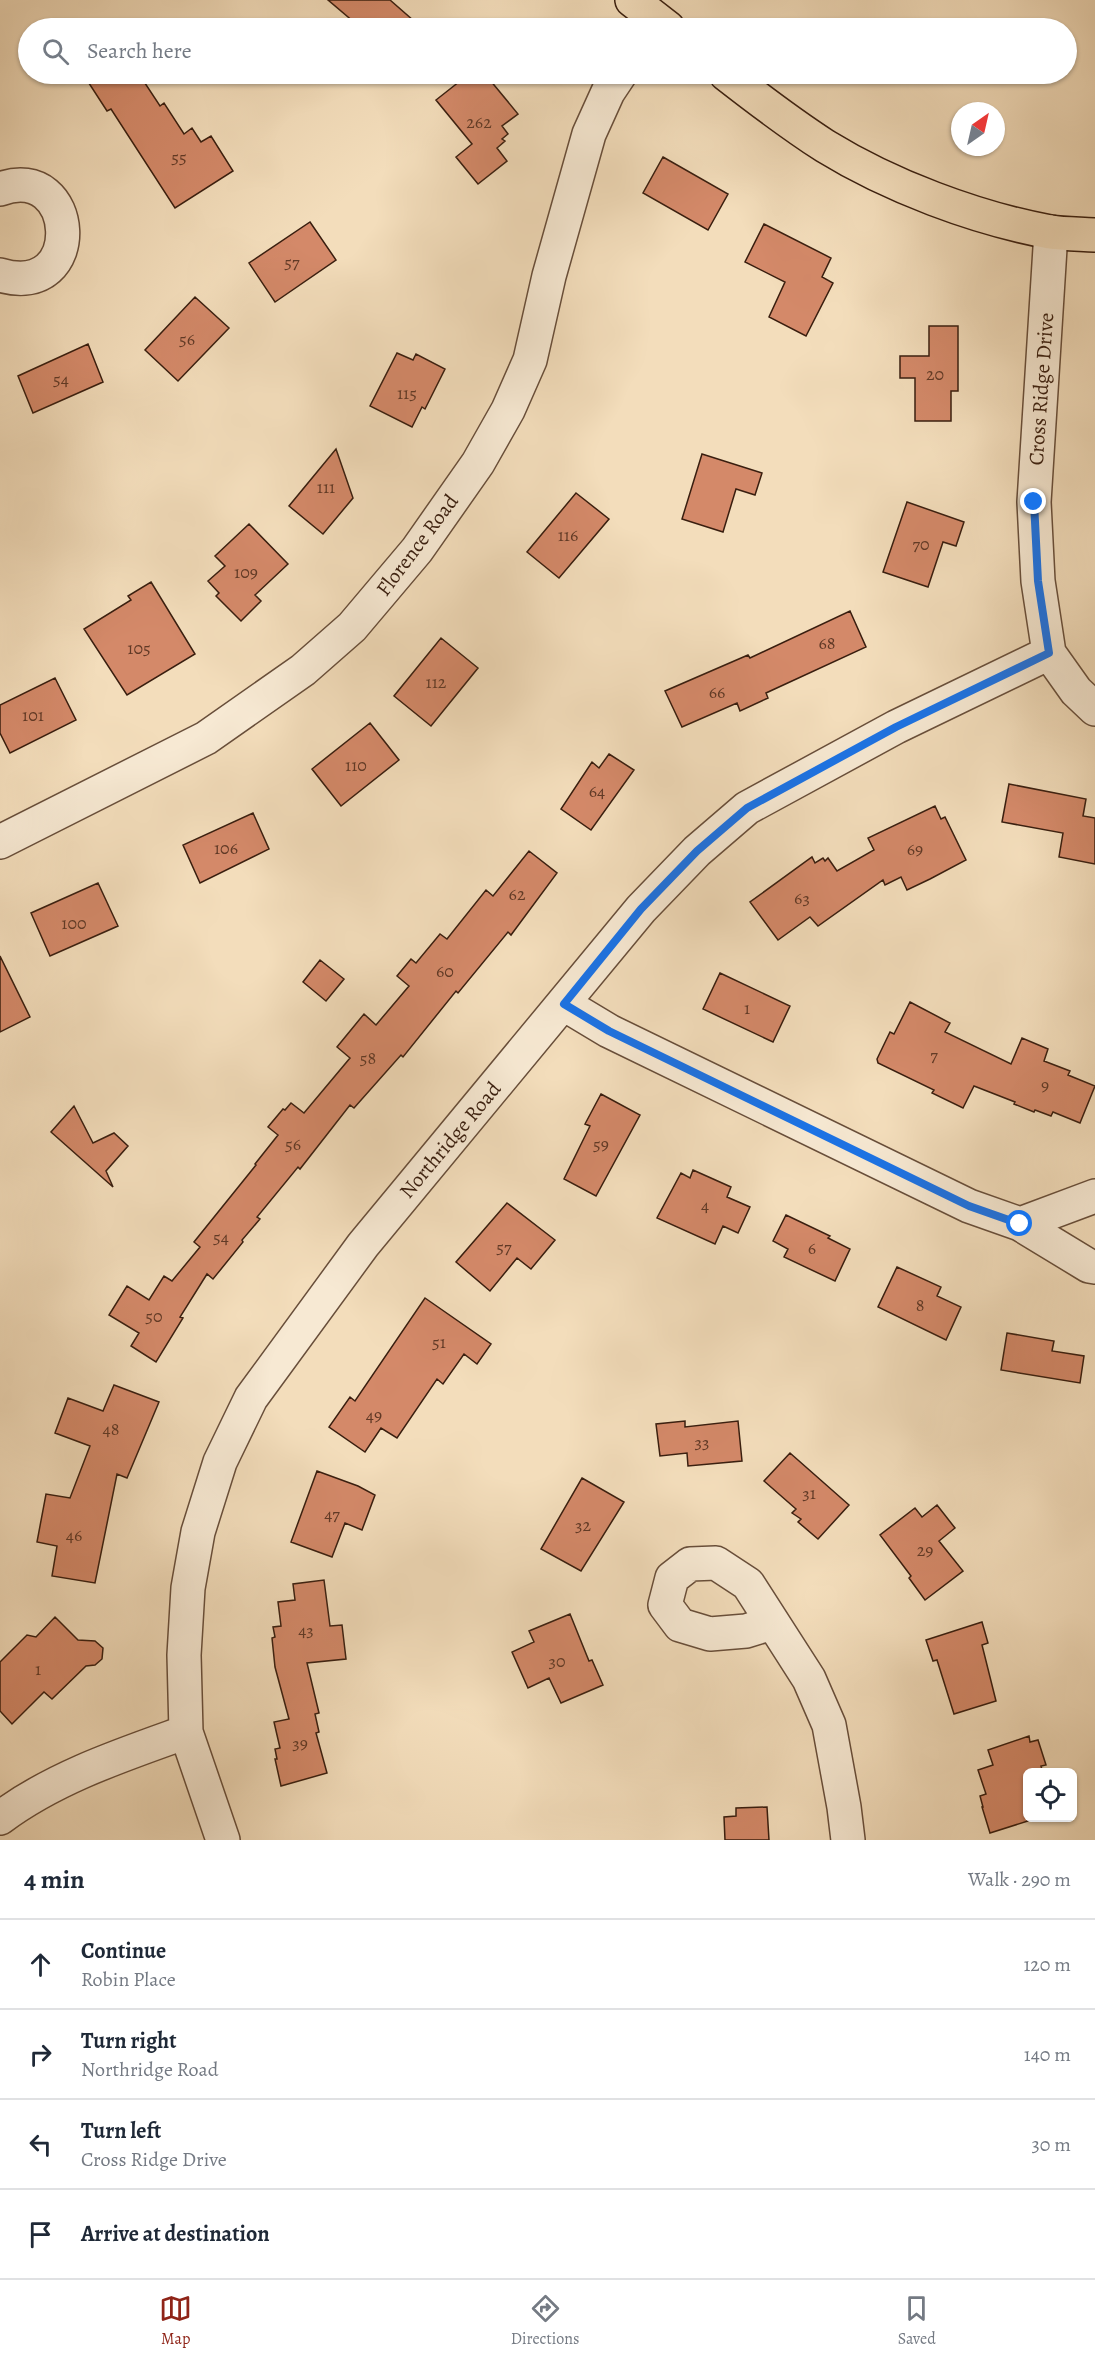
<!DOCTYPE html>
<html lang="en">
<head>
<meta charset="utf-8">
<style>
  body { margin:0; font-family:Alegreya,serif; background:#f2f2f3; color:#1f2937 }
  .controls { position:absolute; right:18px; bottom:18px; display:grid; overflow:hidden; border-radius:9px; box-shadow:0 2px 4px #0004 }
  .controls button { width:54px; height:54px; display:grid; place-items:center; padding:0; border:0; border-bottom:2px solid #e0e1e3; background:#fff; color:#1f2937; font:30px sans-serif }
  .compass { position:absolute; left:951px; top:102px; width:54px; height:54px; border-radius:50%; background:#fff; box-shadow:0 2px 4px #0004; rotate:34deg }
  .stop { position:absolute; width:18px; height:18px; margin:-14px; border:4px solid #1a73e8; border-radius:50%; background:#fff }
  .stop.end { background:#1a73e8; border-color:#fff; box-shadow:0 2px 6px #0008 }
  .list { margin:0; padding:0; list-style:none }
  h2 { display:flex; justify-content:space-between; align-items:center; height:78px; margin:0; padding:0 24px; font-size:26px }
  h2 small { font-size:20px; font-weight:400; color:#747a83 }
  .list li { display:grid; grid-template-columns:39px 1fr auto; gap:18px; align-items:center; box-sizing:border-box; height:90px; padding:0 24px; border-top:2px solid #e0e1e3 }
  .list b { display:block; font-size:22px; white-space:nowrap }
  .list p { margin:0; font-size:20px; white-space:nowrap; color:#747a83 }
  .list em { font-size:20px; font-style:normal; color:#747a83 }
  .icon { flex:none; width:33px; height:33px; fill:none; stroke:currentColor; stroke-width:2; stroke-linecap:round; stroke-linejoin:round }
  .map { position:relative; flex:none; width:1095px; height:1840px; overflow:hidden }
  .search { position:absolute; background:#fff; box-shadow:0 2px 4px #0004; left:18px; right:18px; top:18px; height:66px; display:flex; align-items:center; gap:15px; box-sizing:border-box; padding:0 21px; border-radius:33px; color:#747a83; font-size:22px }
  .sheet { height:438px; background:#fff }
  nav { display:flex; justify-content:space-around; align-items:center; box-sizing:border-box; height:84px; border-top:2px solid #e0e1e3; background:#fff; font-size:16px; color:#747a83 }
  nav a { display:grid; justify-items:center; gap:3px }
  nav .on { color:#8f2418 }
  .map>svg:first-child { display:block }
</style>
</head>
<body>
<div class="map">
<svg width="1095" height="1840" viewBox="0 0 1095 1840">
  <rect width="100%" height="100%" fill="#f3ddbb"/>
  <filter id="stains"><feTurbulence type="fractalNoise" baseFrequency=".00333" numOctaves="4"/><feColorMatrix values="0 0 0 0 .2 0 0 0 0 .09 0 0 0 0 .02 0 0 0 .5 -.17"/></filter>
  <radialGradient id="worn" r=".72"><stop offset=".6" stop-color="#630" stop-opacity="0"/><stop offset="1" stop-color="#630" stop-opacity=".3"/></radialGradient>
  <path fill="#d48969" stroke="#391e0f" stroke-width="1.5" d="M328,0h62l32,28h-61z
    M83,74h56l21,32 4,-3 20,31 8,-6 9,14 10,-6 22,35 -58,37 -64,-99 -4,2z
    M469,74h16l33,40 -16,12 6,8 -6,5 3,2 -8,7 10,13 -29,23 -22,-27 16,-13 -36,-44z
    M663,157l65,37 -20,36 -65,-37z
    M310,222l26,38 -61,42 -26,-39z
    M764,224l67,34 -9,19 11,6 -27,53 -37,-19 16,-35 -40,-20z
    M195,297l34,31 -51,53 -33,-31z
    M929,326h29v65h-7v30h-36v-43h-15v-22h29z
    M88,344l15,38 -70,31 -15,-37z
    M397,353l16,7 3,-6 29,15 -20,40 -3,-2 -10,20 -42,-21z
    M336,449l17,49 -30,36 -34,-28z
    M702,454l60,19 -7,22 -19,-6 -13,43 -41,-13z
    M576,493l33,26 -50,59 -32,-26z
    M907,502l57,20 -8,24 -13,-4 -15,45 -45,-15z
    M249,524l39,40 -33,31 6,6 -20,20 -25,-25 3,-3 -11,-12 17,-15 -10,-10z
    M151,582l44,72 -68,41 -43,-66 47,-29 -3,-4z
    M850,611l16,36 -100,46 2,5 -28,13 -3,-8 -55,24 -17,-36 83,-36 2,3z
    M441,638l37,30 -47,58 -37,-30z
    M55,678l21,42 -66,33 -10,-20v-28z
    M370,723l29,37 -58,46 -29,-37z
    M609,754l25,16 -43,60 -30,-21 31,-47 7,6z
    M1009,784l77,15 -3,17 12,2v46l-36,-7 4,-24 -61,-11z
    M935,806l6,13 4,-2 21,43 -36,19 -23,11 -6,-13 -16,8 -2,-5 -65,46 -8,-9 -32,23 -28,-38 62,-45 3,6 8,-5 2,3 3,-3 9,13 37,-21 -6,-12z
    M253,813l16,36 -69,34 -17,-38z
    M529,851l28,22 -46,62 -3,-3 -50,61 -2,-2 -53,66 -2,-2 -47,53 -4,-3 -50,64 -2,-2 -41,50 3,2 -18,21 1,2 -30,37 -6,-5 -27,43 3,1 -27,44 -25,-16 8,-13 -30,-18 18,-29 22,14 15,-24 8,5 28,-34 -6,-5 62,-77 -1,-1 23,-29 -10,-8 15,-18 2,1 6,-7 13,10 46,-55 -13,-11 27,-33 12,11 33,-39 -12,-10 14,-17 5,4 24,-29 7,5 39,-49 7,6z
    M98,883l20,43 -68,30 -19,-43z
    M0,956l30,61 -30,15z
    M320,960l24,19 -18,22 -23,-19z
    M720,973l70,33 -17,36 -70,-33z
    M910,1002l40,21 -5,9 66,32 11,-26 26,11 -4,12 26,10 -2,4 27,11 -15,37 -27,-11 -2,4 -16,-6 -1,2 -20,-8 1,-2 -41,-16 -11,22 -31,-15 2,-3 -56,-27 -1,-4 13,-27 4,2z
    M601,1094l39,21 -44,81 -32,-17 26,-53 -5,-2z
    M74,1106l19,37 21,-10 14,13 -22,25 7,16 -62,-55z
    M693,1170l38,17 -4,10 23,10 -12,26 -15,-7 -8,18 -58,-26 24,-45 9,5z
    M507,1203l48,37 -24,29 -14,-11 -27,33 -34,-29z
    M786,1215l44,21 -2,2 22,11 -15,32 -51,-24 4,-8 -15,-8z
    M897,1267l44,20 -4,9 24,11 -15,33 -68,-33z
    M425,1298l66,46 -14,20 -13,-10 -21,30 -6,-5 -40,59 -16,-10 -16,24 -36,-25 21,-30 5,4z
    M1007,1333l47,8 -2,10 32,5 -4,27 -79,-13z
    M114,1385l45,17 -32,76 -10,-4 -22,109 -43,-7 5,-30 -20,-4 9,-48 24,4 20,-52 -35,-13 13,-35 35,13z
    M685,1421v6l53,-6 4,40 -54,5 -1,-13 -27,3 -4,-32z
    M790,1453l59,52 -31,34 -20,-17 3,-3 -9,-6 4,-4 -32,-28z
    M317,1471l41,15 17,9 -13,35 -17,-7 -13,34 -41,-15z
    M582,1478l42,24 -43,69 -40,-22z
    M937,1505l18,23 -16,13 24,30 -38,29 -16,-22 2,-2 -31,-41 35,-27 7,9z
    M324,1580l6,46 12,-1 4,34 -39,4 12,50 -4,1 4,18 -3,1 11,40 -46,13 -6,-27h2l-2,-10 5,-1 -6,-26 15,-3 -14,-52 -3,-29 3,-1 -2,-10 8,-1 -3,-24 17,-2 -2,-16z
    M570,1614l19,47 3,-1 11,25 -42,18 -12,-25 -21,10 -16,-36 22,-10 -5,-11z
    M55,1617l23,23 17,1 8,7 -1,11 -7,6 -9,1 -34,33 -8,-7 -32,32 -12,-13v-49l27,-27 9,2z
    M982,1622l6,21 -6,2 14,56 -42,13 -17,-54 -4,1 -7,-21z
    M1029,1736l1,6 8,-2 8,25 -5,1 2,7h-15v48l-38,12 -8,-26h1l-3,-11 6,-2 -8,-24 15,-5 -5,-15z
    M767,1807l2,33h-44l-1,-23 12,-1v-8z"/>
  <g fill="none" stroke-linecap="round" stroke-linejoin="round">
    <g stroke="#684e3a" stroke-width="36">
      <path id="minor" d="M0,189c79,-29 88,112 0,86
        M1051,232l-17,270 4,79 11,72 27,38 19,18
        M0,842l206,-104 97,-68 49,-43 65,-77 61,-87 30,-53 22,-50 19,-84 40,-142 19,-42 12,-18
        M564,1004l45,27 360,175 51,18 69,42 6,1
        M1020,1224l75,-28
        M772,1623l-26,8 -36,3 -30,-9 -15,-20 7,-27 18,-14 26,-1 32,21 61,95 20,46 15,82 4,33
        M0,1818c55,-41 122,-63 186,-86
        M223,1840l-37,-108 -2,-77 4,-67 10,-56 22,-70 31,-64 112,-153 278,-336 56,-58 50,-43 149,-81 153,-74"/>
    </g>
    <g stroke="#391e0f" stroke-width="36">
      <path id="major" d="M632,0l36,28
        M726,74c32,25 65,50 99,72 65,40 150,72 225,86 14,2 30,2 45,3"/>
    </g>
    <use href="#minor" stroke="#f7e9d3" stroke-width="33"/>
    <use href="#major" stroke="#f3ddbb" stroke-width="33"/>
  </g>
  <g fill="none" stroke-linecap="round" stroke-linejoin="round">
    <path stroke="#1a73e8" stroke-width="8" d="M1020,1224l-51,-18 -360,-175 -45,-27 77,-95 56,-58 50,-43 149,-81 153,-74 -11,-72 -4,-79"/>
  </g>
  <g text-anchor="middle" stroke-width="5" stroke-linejoin="round" paint-order="stroke">
    <g font-size="18" fill="#603926">
      <text x="479" y="128">262</text>
      <text x="179" y="163">55</text>
      <text x="292" y="268">57</text>
      <text x="187" y="345">56</text>
      <text x="935" y="380">20</text>
      <text x="61" y="385">54</text>
      <text x="407" y="399">115</text>
      <text x="326" y="493">111</text>
      <text x="568" y="541">116</text>
      <text x="921" y="550">70</text>
      <text x="246" y="578">109</text>
      <text x="827" y="649">68</text>
      <text x="139" y="654">105</text>
      <text x="436" y="688">112</text>
      <text x="717" y="698">66</text>
      <text x="33" y="721">101</text>
      <text x="356" y="771">110</text>
      <text x="597" y="797">64</text>
      <text x="226" y="854">106</text>
      <text x="915" y="855">69</text>
      <text x="517" y="900">62</text>
      <text x="802" y="904">63</text>
      <text x="74" y="929">100</text>
      <text x="445" y="977">60</text>
      <text x="747" y="1014">1</text>
      <text x="934" y="1061">7</text>
      <text x="368" y="1064">58</text>
      <text x="1045" y="1091">9</text>
      <text x="293" y="1150">56</text>
      <text x="601" y="1150">59</text>
      <text x="705" y="1211">4</text>
      <text x="221" y="1243">54</text>
      <text x="504" y="1253">57</text>
      <text x="812" y="1254">6</text>
      <text x="920" y="1311">8</text>
      <text x="154" y="1322">50</text>
      <text x="439" y="1348">51</text>
      <text x="374" y="1421">49</text>
      <text x="111" y="1435">48</text>
      <text x="702" y="1448">33</text>
      <text x="809" y="1499">31</text>
      <text x="332" y="1520">47</text>
      <text x="583" y="1531">32</text>
      <text x="74" y="1541">46</text>
      <text x="925" y="1556">29</text>
      <text x="306" y="1636">43</text>
      <text x="557" y="1667">30</text>
      <text x="38" y="1675">1</text>
      <text x="300" y="1749">39</text>
    </g>
    <g font-size="21" fill="#391e0f" stroke="#f7e9d3">
      <text transform="translate(1041 389) rotate(-86)" y="7">Cross Ridge Drive</text>
      <text transform="translate(417 545) rotate(-53)" y="7">Florence Road</text>
      <text transform="translate(450 1140) rotate(-50)" y="7">Northridge Road</text>
    </g>
  </g>
  <rect width="100%" height="100%" filter="url(#stains)"/>
  <rect width="100%" height="100%" fill="url(#worn)"/>
</svg>
<div class="controls">
<button><svg class="icon" aria-label="locate" viewBox="0 0 24 24"><circle cx="12" cy="12" r="6"/><path d="M12 2v4M12 18v4M2 12h4M18 12h4"/></svg></button>
</div>
<svg class="compass" viewBox="-18 -18 36 36"><path d="M0-13l5 13h-10z" fill="#e53935"/><path d="M0 13l5-13h-10z" fill="#747a83"/></svg>
<div class="stop" style="left:1020px;top:1224px"></div>
<div class="stop end" style="left:1034px;top:502px"></div>
<div class="search"><svg class="icon" aria-label="search" viewBox="0 0 24 24"><circle cx="10" cy="10" r="6"/><path d="M15 15l6 6"/></svg>Search here</div>
</div>
<section class="sheet">
<h2>4 min<small>Walk · 290 m</small></h2>
<ul class="list">
<li><svg class="icon" aria-label="ahead" viewBox="0 0 24 24"><path d="M12 20V5M6 11l6-6 6 6"/></svg><div><b>Continue</b><p>Robin Place</p></div><em>120 m</em></li>
<li><svg class="icon" aria-label="right" viewBox="0 0 24 24"><path d="M7 20v-9h11M14 6l5 5-5 5"/></svg><div><b>Turn right</b><p>Northridge Road</p></div><em>140 m</em></li>
<li><svg class="icon" aria-label="left" viewBox="0 0 24 24"><path d="M17 20v-9H6M10 6l-5 5 5 5"/></svg><div><b>Turn left</b><p>Cross Ridge Drive</p></div><em>30 m</em></li>
<li><svg class="icon" aria-label="arrive" viewBox="0 0 24 24"><path d="M6 21V4h12l-3 4 3 4H6"/></svg><div><b>Arrive at destination</b></div></li>
</ul>
</section>
<nav>
<a class="on"><svg class="icon" aria-label="map" viewBox="0 0 24 24"><path d="M3 6l6-2 6 2 6-2v14l-6 2-6-2-6 2zM9 4v14M15 6v14"/></svg>Map</a>
<a><svg class="icon" aria-label="directions" viewBox="0 0 24 24"><path d="M12 3l9 9-9 9-9-9zM9 14v-3h6M13 9l2 2-2 2"/></svg>Directions</a>
<a><svg class="icon" aria-label="saved" viewBox="0 0 24 24"><path d="M7 4h10v16l-5-4-5 4z"/></svg>Saved</a>
</nav>
</body>
</html>
